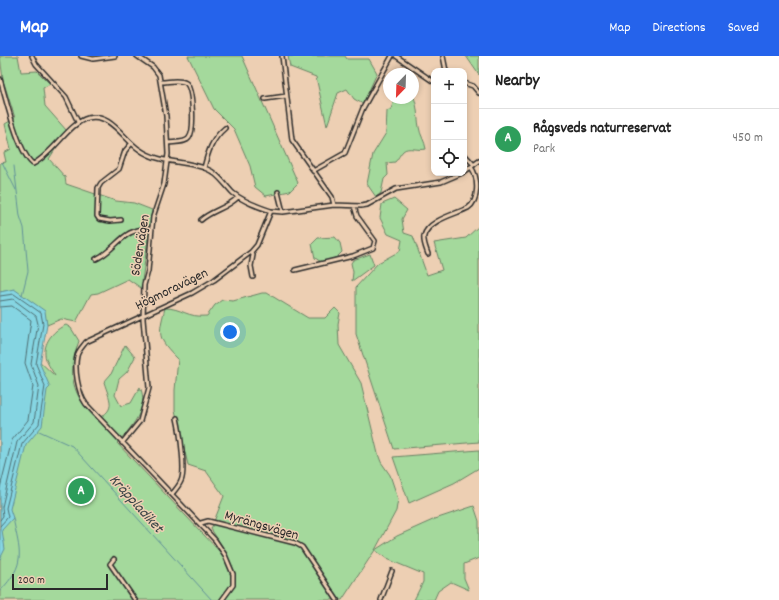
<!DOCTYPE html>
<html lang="en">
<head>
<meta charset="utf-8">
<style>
  body { margin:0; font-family:Dekko,sans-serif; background:#f2f2f2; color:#222 }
  .controls { position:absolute; right:12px; top:12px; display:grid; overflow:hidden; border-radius:8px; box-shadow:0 2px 6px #0003 }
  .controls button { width:36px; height:36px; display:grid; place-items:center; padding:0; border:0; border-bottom:1px solid #e0e0e0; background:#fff; color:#222; font:20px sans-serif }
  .compass { position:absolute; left:383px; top:12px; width:36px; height:36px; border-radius:50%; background:#fff; box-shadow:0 2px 6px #0003; rotate:203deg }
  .scale { position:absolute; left:12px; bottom:10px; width:96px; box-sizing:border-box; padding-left:4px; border:2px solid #2b2b2b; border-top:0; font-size:11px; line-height:14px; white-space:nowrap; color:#2b2b2b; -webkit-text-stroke:3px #edcfb3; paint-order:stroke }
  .you { position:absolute; left:230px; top:276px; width:14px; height:14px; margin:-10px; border:3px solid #fff; border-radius:50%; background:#1a73e8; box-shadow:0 0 0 6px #1a73e833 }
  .badge { display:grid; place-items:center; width:26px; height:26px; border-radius:50%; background:#2563eb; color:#fff; font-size:13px; font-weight:700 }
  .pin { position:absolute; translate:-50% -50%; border:2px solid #fff; box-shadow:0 1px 4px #0006 }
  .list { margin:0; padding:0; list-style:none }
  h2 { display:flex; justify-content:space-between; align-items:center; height:52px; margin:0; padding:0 16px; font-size:17px }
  h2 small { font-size:13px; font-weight:400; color:#767676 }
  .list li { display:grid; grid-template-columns:26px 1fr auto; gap:12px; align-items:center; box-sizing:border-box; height:60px; padding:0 16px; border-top:1px solid #e0e0e0 }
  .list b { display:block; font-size:15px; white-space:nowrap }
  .list p { margin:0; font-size:13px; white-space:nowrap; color:#767676 }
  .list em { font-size:13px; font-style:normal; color:#767676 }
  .icon { flex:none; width:22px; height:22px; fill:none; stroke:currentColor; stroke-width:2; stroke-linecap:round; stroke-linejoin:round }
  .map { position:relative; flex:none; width:479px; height:544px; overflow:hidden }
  header { display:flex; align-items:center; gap:24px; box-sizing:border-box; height:56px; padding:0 20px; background:#2563eb; color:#fff }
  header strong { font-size:19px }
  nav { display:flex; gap:22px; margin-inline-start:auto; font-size:14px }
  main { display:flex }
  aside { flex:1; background:#fff }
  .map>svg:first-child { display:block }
</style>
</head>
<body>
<header>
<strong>Map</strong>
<nav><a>Map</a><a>Directions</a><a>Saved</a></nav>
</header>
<main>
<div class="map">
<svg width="479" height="544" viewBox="0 0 479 544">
  <rect width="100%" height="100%" fill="#edcfb3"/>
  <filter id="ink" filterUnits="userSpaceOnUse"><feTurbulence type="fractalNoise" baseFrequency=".025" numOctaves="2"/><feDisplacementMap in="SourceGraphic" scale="8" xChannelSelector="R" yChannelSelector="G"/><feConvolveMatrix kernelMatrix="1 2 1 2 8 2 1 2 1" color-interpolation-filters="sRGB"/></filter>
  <g filter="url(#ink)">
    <path fill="#a4d99c" stroke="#688264" d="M0,0h18l3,16 16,-1 13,13 -7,4 2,18 22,25 -18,28 16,18 1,7 50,17 18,2 18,7 -11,78 -13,-9 -30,14 -7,1 -15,28 -15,-3 -14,6 -3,-14 -38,-20 -6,1v-129l6,-1 -2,-9 7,-4 -6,-25 10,-6 -12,-38z
      M188,0h54l56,127 -8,8 -24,5 -11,-9 -5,-21 -16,-37 -20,-20z
      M288,0h57l2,3h22l8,14 -14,31 -9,-5 -7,-10 -9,4 -11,33 -11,-49 -26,-10z
      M466,0h13v19z
      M413,39c5,11 4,21 6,32 1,8 6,14 7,22 -7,2 -18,-3 -23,2 -3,3 -5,8 -8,11l-8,1 1,12 -4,4 -3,14 -5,4 -9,-13 6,-30 13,-21 1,-22 4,-2 4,-11h18z
      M394,143l13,11 -5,9 2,14 9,3 14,39 15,-5 -8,-27 32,-5 13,-12v216l-85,7 -38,-115v-47l22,-24 22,-12 2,-11 -14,-6 -8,-16 2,-14z
      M335,181l5,6 2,9 -5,5 -14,6 -8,-5 -3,-14 6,-6z
      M370,198l4,11 -22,16 1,-9 -2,-9 2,-3z
      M262,237h5l41,25h17l10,-10 5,5 -2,11 1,21 22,38 17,71 3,8 9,13 8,24 -2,12 -21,39 22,-14 38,-17 39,-13 5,15v37l-15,6v14l5,12 -18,-8 -13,9 -4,9h-20l9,-18v-8l-36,-15 -12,-9 -33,50h-342v-218l35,-25 20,19c-3,-6 -10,-15 -10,-22 -1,-13 10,-25 21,-29l5,3 8,13c-12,34 -8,52 17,78 22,-9 13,-20 8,-37l7,-8 14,-29 10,12 -8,15 -8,7 -4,16 6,11 10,-3 9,-16c10,21 -10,42 -23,56l103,109 4,-3 -13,-20 13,-33 -18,-25 -18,-6 -13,-55v-20l3,-31c-21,-21 -20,-24 -13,-51 17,0 22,10 42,8l8,-11 7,-5 11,1z
      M479,394v18l-25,15 -45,20 -16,-46z"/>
    <path fill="#85d5e2" stroke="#619199" d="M14,233l31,22 2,14 -7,39 10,23 -3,3 -5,36 -16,19 -16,64 3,9 -11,12 3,19 -5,10v-267z"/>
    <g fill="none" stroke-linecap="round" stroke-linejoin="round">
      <path stroke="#4f6f74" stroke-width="1" d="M0,240l14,-2 27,19 2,11 -7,40 9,22 -6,38 -17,20 -16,64 2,9 -8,9
        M0,245l13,-2 23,17 2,8 -7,40 8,22 -5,36 -17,20 -15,65 1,9 -3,4
        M0,251l12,-1 19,14 -6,43 8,23 -5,34 -16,20 -12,48"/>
      <path stroke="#619199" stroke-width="1" d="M2,106l14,28
        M14,110l6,50 4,12 4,43 -6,24
        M39,375l33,15 140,154
        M0,535c27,-28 20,-38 13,-73"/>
      <g stroke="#2b2b2b" stroke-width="6">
        <path id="street" d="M32,0l4,8 30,33 12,25
          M81,0l12,3 22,-3
          M282,0l10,84 40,57 2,8
          M396,0l38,26
          M443,0l3,15
          M0,23c6,20 18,73 33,85 20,-10 36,-41 55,-46 22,-6 36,22 52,32 20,14 45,10 67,19 11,4 18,16 26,24 11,9 26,14 38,18
          M161,26c8,0 18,-3 25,1 7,6 9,47 3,55 -3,5 -16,4 -21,5
          M464,27l9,3 6,7
          M265,43l21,-3
          M464,98l10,11
          M204,112c4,-16 8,-29 21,-40
          M313,115l32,-18 18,-45 29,-52
          M464,116l15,-11
          M278,136l5,20
          M121,164l-11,1 -11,-2 -2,-3 1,-28 3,-5 18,-14 6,-18 6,-7
          M201,164c11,-10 27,-12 37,-23
          M251,196l2,3 -2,11 2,11
          M428,198c-2,-6 -5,-12 -4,-18 4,-16 32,-22 44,-28 11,-7 11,-30 3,-41
          M96,203c22,-10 26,-32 55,-30
          M295,214l58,-14 20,-8 2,-7 -18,-25 -3,-10
          M122,387l18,-22 9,-33 -6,-69 1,-34 4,-14 5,-54 11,-33 4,-30 -2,-38 -7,-41 -6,-8 -16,-11
          M172,438c3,-4 7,-8 9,-13 5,-10 -1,-50 -4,-63
          M201,467l7,-2 87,22 7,4 35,53
          M114,503l-4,5 25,36
          M222,544l11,-15v-11l-8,-19 -10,-15 -129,-136c-8,-11 -12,-35 -9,-48 1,-5 6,-10 9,-14l106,-49 22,-13 37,-28 6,-7 14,-34 12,1 51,-7 27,1 6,-1 29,-16 45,-7 21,-9
          M381,544l11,-29"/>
      </g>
      <use href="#street" stroke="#edcfb3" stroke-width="3"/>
    </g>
  </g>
  <g text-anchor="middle" stroke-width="3" stroke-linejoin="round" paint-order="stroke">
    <g font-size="14" fill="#2b2b2b" stroke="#edcfb3">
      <text transform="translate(139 189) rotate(-81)" y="5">Södervägen</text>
      <text transform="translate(171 232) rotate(-26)" y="5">Högmoravägen</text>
      <text transform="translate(262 468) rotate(16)" y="5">Myrängsvägen</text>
    </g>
    <g font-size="15" font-style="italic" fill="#384446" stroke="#edcfb3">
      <text transform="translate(137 447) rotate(48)" y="5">Kräppladiket</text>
    </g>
  </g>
</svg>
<div class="controls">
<button>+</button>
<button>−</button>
<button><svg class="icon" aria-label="locate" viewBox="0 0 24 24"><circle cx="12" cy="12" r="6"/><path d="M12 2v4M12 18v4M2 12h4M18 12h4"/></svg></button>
</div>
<svg class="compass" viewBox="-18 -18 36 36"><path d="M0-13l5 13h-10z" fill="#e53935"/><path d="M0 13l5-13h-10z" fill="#767676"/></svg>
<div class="scale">200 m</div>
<div class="you"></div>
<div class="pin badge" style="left:81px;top:435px;background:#2e9e5b">A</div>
</div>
<aside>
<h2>Nearby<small></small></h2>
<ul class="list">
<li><span class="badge" style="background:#2e9e5b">A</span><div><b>Rågsveds naturreservat</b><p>Park</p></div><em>450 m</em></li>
</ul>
</aside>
</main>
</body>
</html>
